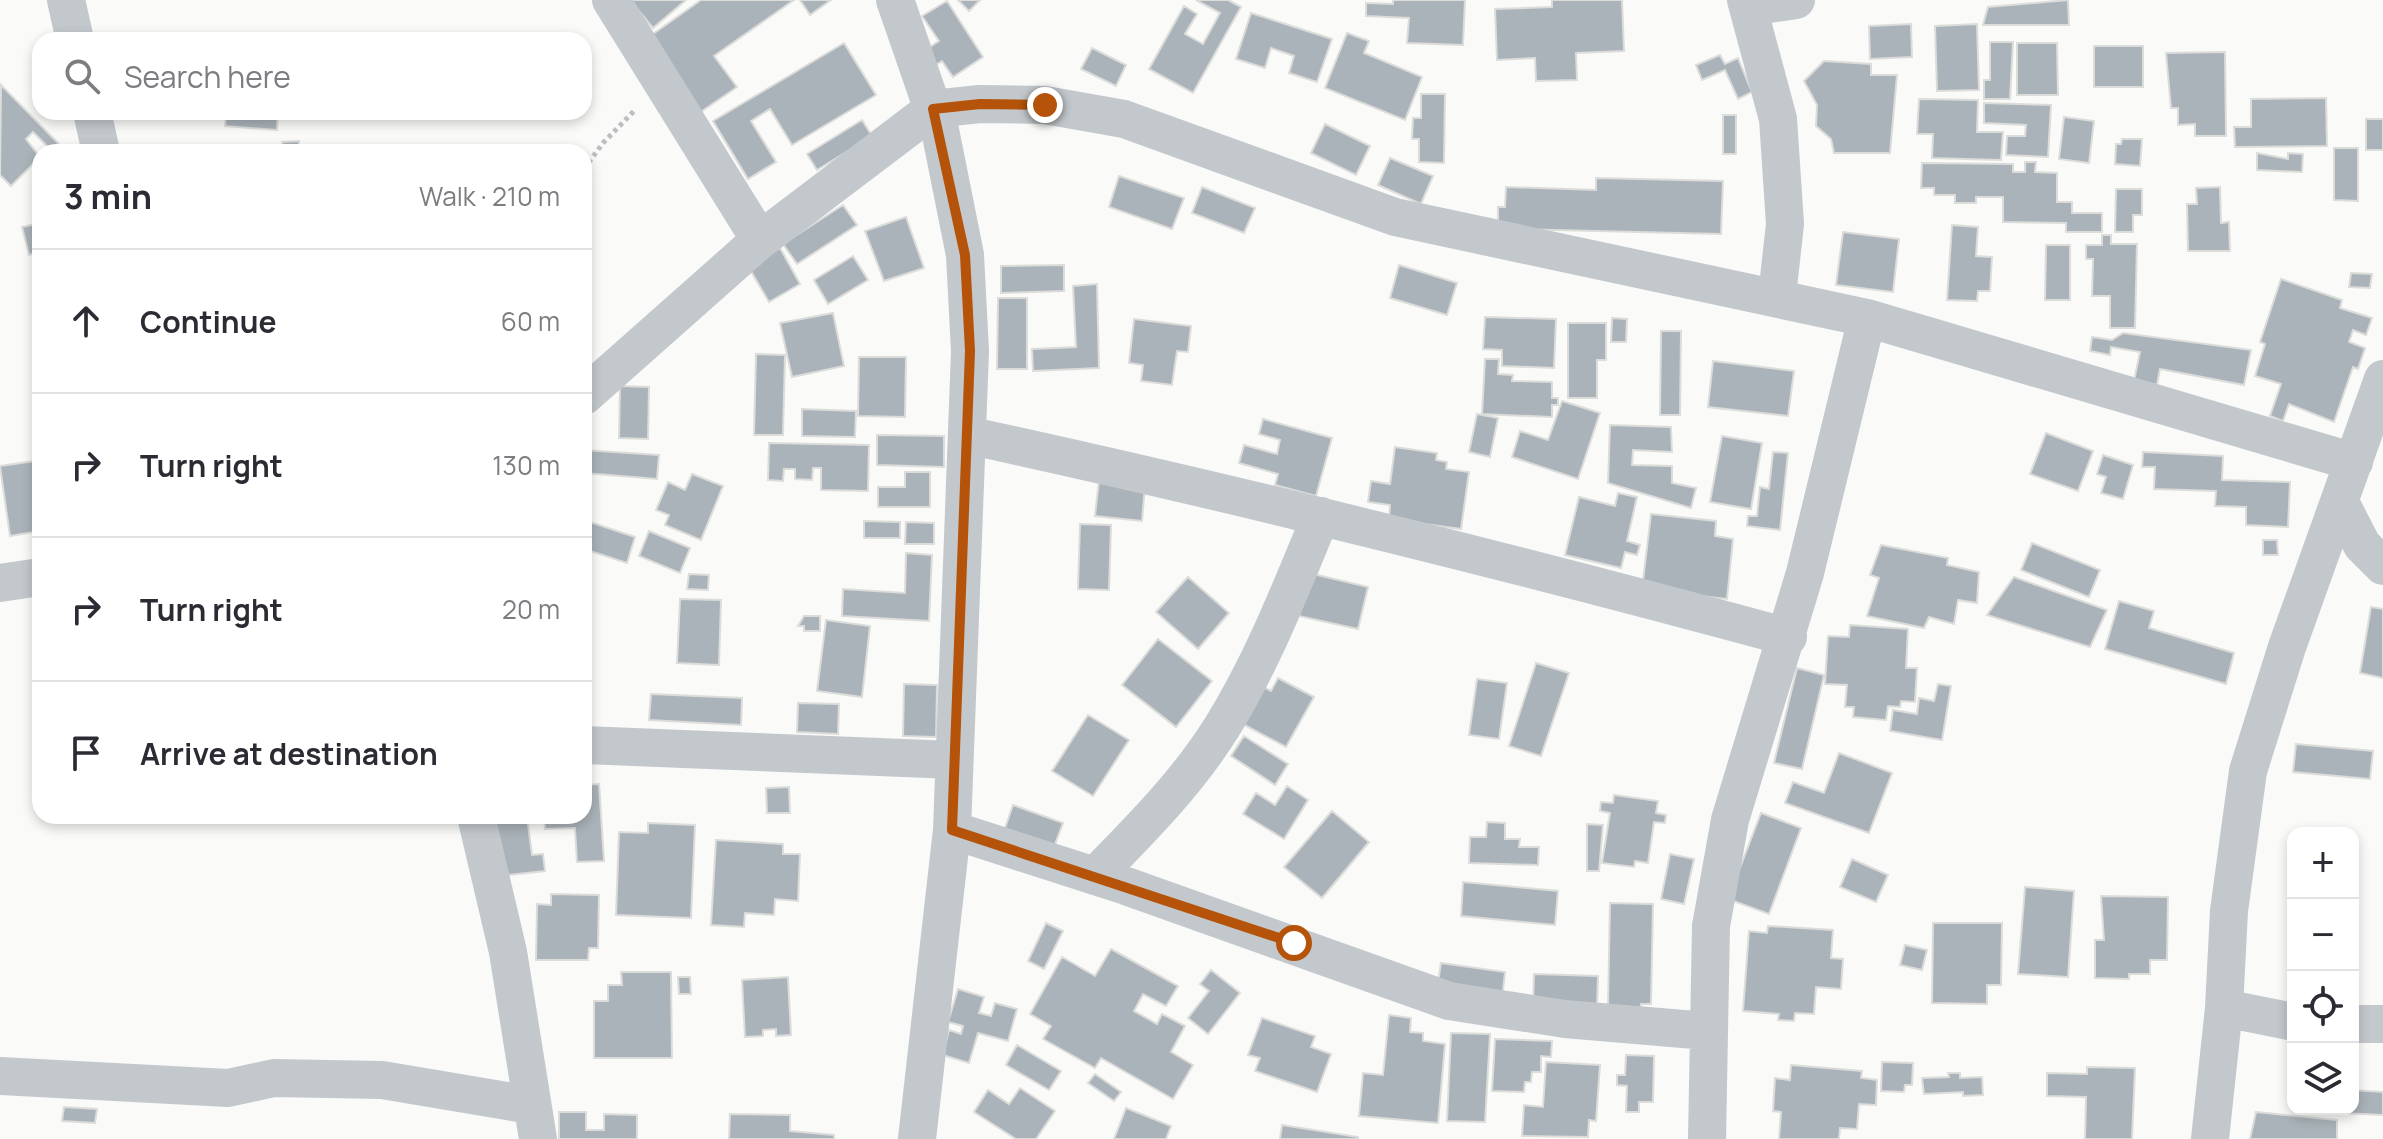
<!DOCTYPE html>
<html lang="en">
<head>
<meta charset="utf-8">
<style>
  body { margin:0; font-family:Manrope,sans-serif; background:#f7f7f7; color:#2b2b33 }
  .controls { position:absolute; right:24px; bottom:24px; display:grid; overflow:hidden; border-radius:16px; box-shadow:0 4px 12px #0003 }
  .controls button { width:72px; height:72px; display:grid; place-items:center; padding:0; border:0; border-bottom:2px solid #e1e1e2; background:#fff; color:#2b2b33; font:40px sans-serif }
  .stop { position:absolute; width:24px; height:24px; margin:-18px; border:6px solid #b45309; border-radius:50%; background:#fff }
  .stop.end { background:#b45309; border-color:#fff; box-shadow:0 2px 8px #0008 }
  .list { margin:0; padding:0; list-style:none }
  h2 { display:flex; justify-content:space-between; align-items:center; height:104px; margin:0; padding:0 32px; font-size:34px }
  h2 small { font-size:26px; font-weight:400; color:#7c7c81 }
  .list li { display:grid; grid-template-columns:52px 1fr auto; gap:24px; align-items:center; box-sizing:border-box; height:144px; padding:0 32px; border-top:2px solid #e1e1e2 }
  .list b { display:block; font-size:30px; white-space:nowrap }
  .list em { font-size:26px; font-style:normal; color:#7c7c81 }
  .icon { flex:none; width:44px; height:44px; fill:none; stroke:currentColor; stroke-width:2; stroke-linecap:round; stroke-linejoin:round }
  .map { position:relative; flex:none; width:2383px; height:1139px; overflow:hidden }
  .search { position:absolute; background:#fff; box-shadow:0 4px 12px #0003; left:32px; top:32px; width:560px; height:88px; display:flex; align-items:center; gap:20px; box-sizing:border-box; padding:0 28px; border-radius:24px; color:#7c7c81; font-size:30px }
  .panel { position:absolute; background:#fff; box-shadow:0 4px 12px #0003; left:32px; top:144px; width:560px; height:680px; border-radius:24px }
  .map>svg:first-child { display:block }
</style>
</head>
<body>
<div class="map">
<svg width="2383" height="1139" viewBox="0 0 2383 1139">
  <rect width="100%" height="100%" fill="#fafaf8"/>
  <path fill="#aab3b9" stroke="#dcdcda" stroke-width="2" d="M630,0h56l-33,28z
    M701,0h93l-80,56 23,31 -38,26 -53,-74z
    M800,0h31l-21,15z
    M958,0h22l-11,11z
    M1196,0h32l13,7 -48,86 -44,-24 35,-63 13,8 -12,20 18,10 17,-31z
    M1393,0h72l-2,45 -56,-2 2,-25 -43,-2v-13l27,1z
    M1552,0h70l2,51 -48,2 1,27 -41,1 -1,-23 -38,2 -2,-51 57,-2z
    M2068,0l1,25h-86l5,-18z
    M947,1l36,56 -30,20 -11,-16 -8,5 -10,-15 15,-10 -17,-25z
    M1251,13l81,26 -15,43 -28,-9 5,-17 -23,-8 -6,20 -29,-9z
    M1911,24l1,33 -42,2 -1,-33z
    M1977,24l2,66 -42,1 -2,-65z
    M1347,33l22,8 -5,12 58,24 -17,43 -80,-32z
    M1990,42h23l-3,57h-26v-19h6z
    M844,43l32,52 -84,50 -22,-36 -19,12 25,41 -28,17 -35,-58z
    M2017,43h40l1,52h-41z
    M2094,46h49v41h-49z
    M1092,48l34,17 -10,21 -35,-17z
    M2225,52l1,84h-31v-12l-17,1v-17h-7l-5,-55z
    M1720,55l5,9 13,-6 14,34 -14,7 -13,-29 -23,10 -6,-15z
    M1824,61l47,3v11h26l-7,78h-56l-3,-14 -15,-13 1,-21 -13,-24z
    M1,85l58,59 -7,7 -19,-19 -7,7 14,18 -29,29 -11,-11z
    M1421,94h24l-1,69 -25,-1v-23h-7l1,-21h8z
    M2326,98l1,48 -92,1 -1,-20h17v-28z
    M1919,99l59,1 -1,32h26l-2,28 -69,-2 1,-24h-16z
    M1984,103l67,2 -3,52 -42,-2 1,-19h18l1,-11 -42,-2z
    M226,112h52l-1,18 -52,-4z
    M1723,115h13v39h-13z
    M2064,117l30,4 -5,42 -30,-4z
    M2366,119h17v31h-17z
    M862,120l10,16 -55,34 -10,-16z
    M1325,124l45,22 -14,29 -45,-22z
    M2122,139h20l-2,27 -25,-2 1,-20h5z
    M299,141v11h-16l-1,-10z
    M2334,148h24v53l-24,-1z
    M2257,153l31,6v-6l15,1 -1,18 -45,-2z
    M1390,158l43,18 -12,28 -43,-19z
    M2025,162h11l-1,10 22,1v29h15v11h30v19h-36v-9l-63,-1v-25h-27v6h-21v-8h-21v-7h-13l1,-25 91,1v8h12z
    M1119,176l65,22 -12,31 -63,-22z
    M1596,178l127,3 -2,53 -203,-5 -20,-5v-17h7l1,-20 90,3z
    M1202,187l53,21 -11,25 -52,-20z
    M2220,187l1,36 8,-1 1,29h-42l-1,-47h10l-1,-16z
    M2116,189h26v26h-9v17h-18z
    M843,205l14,20 -60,39 -14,-20z
    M906,217l18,51 -40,13 -19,-50z
    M40,223v29l-11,3 -7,-28z
    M1952,225l26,2 -2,29 16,1 -2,34h-12l-1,10 -30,-1z
    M1843,232l56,7 -6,53 -57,-7z
    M2102,235h9v9h26l-2,84h-25v-32h-18l1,-37h-7v-14h16z
    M2046,245h24v55h-25z
    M780,248l20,36 -31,18 -21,-36z
    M853,256l15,24 -40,24 -14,-24z
    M1064,265v26l-63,2v-27z
    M1399,265l58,18 -10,32 -57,-17z
    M2351,273l21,1 -2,14 -21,-1z
    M2281,279l61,21 -2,8 32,10 -6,17 -13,-5 -4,12 16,6 -7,21 -5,-2 -19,55 -45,-18 -6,17 -13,-5 11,-32 -26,-8 10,-32 -5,-2z
    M1097,284l2,84 -66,3 -1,-22 44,-2 -3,-61z
    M998,298h29v71h-30z
    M833,313l11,53 -52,11 -12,-54z
    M1485,317l71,2 -2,49 -52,-2v-16l-19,-1z
    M1612,318l15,1 -1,23h-15z
    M1134,319l57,7 -3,26 -11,-1 -5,34 -31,-4 2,-16 -14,-2z
    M1568,323h38v37h-9v38h-29z
    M1661,331h20l-1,84h-20z
    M2123,333l128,17 -7,35 -84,-16 -3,16 -23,-4 6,-29 -29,-5 -1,8 -20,-4 2,-14 20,3z
    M756,354l29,1 -2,80h-29z
    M859,357h47l-1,60 -47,-1z
    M1485,359h14l-1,15 15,1 -1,6 40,1v16h6v7h-6v12l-70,-3z
    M1713,361l81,10 -6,45 -80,-9z
    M620,386l29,1 -1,52 -29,-1z
    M1562,401l38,12 -22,66 -66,-22 8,-26 28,9z
    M802,409l54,2 -1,26 -53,-1z
    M1477,414l21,4 -8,39 -21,-5z
    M1263,419l69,19 -16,58 -41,-11 3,-11 -39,-11 5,-18 33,9 3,-14 -21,-6z
    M1610,425l61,2 1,25 -39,-2 -1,15 40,1v17l24,5 -5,20 -83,-25z
    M2046,433l47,18 -15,40 -48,-17z
    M877,435l67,1v31l-67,-2z
    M1722,436l40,7 -11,66 -41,-7z
    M769,443l100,2 -1,46 -47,-1v-22h-8l-1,12 -17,-1v-10h-11l-1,12 -15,-1z
    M1395,447l42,6 -1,7 11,2 -1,7 23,3 -8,57 -72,-10 1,-14 -22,-3 3,-21 19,3z
    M584,450l75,5 -2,24 -73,-6z
    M1773,452l15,1 -8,77 -33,-4 1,-10h9l3,-29 9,2z
    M2143,452l80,4 -1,24 68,2 -2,45 -42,-2v-18l-31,-1 1,-15 -62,-2 1,-22h-13z
    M2103,455l30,10 -10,34 -22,-6 5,-16 -9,-3z
    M35,461l5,33v37l-30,5 -10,-70z
    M905,472h25v35h-52v-20h27z
    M692,474l31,12 -22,54 -36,-15 4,-10 -13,-5 12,-28 17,8z
    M1099,480l46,5 -3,36 -47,-5z
    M1618,493l19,4 -10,44 13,4 -3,10 -12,-3 -4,16 -56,-13 14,-58 36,9z
    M1651,514l65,7 -1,15 18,3 -6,60 -85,-10z
    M584,520l51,17 -8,26 -43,-14z
    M864,521l36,1v16h-36z
    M906,522l28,1v21h-29z
    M1080,524l31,1 -2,65 -31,-1z
    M649,531l41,17 -10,25 -41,-17z
    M2263,540h14l1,15h-15z
    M2032,543l68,27 -11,27 -68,-27z
    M1881,545l67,13 -1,7 32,7 -2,31 -19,-3 -4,24 -25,-7 -5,11 -57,-12 12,-38 -9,-3z
    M906,553l26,2 -3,66 -87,-5 1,-27 62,4z
    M1309,573l59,14 -10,42 -59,-13z
    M689,574l20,1 -1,15 -21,-1z
    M1188,577l41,36 -31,36 -42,-37z
    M2014,577l93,33 -17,37 -103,-32z
    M680,599l41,1 -2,65 -42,-2z
    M2119,601l35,10 -5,17 85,25 -8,31 -121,-35z
    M2371,607l12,2v69l-23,-5z
    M804,616h16v15h-16v-5h-6z
    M826,620l44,6 -8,71 -45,-6z
    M1850,625l58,4 -2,39h11l-2,34 -14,-1 -1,6 -12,-1 -2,14 -33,-3 1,-10h-9l2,-22 -22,-1 3,-48 21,1z
    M1158,639l54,42 -36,46 -54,-42z
    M1536,663l33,10 -28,83 -32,-10z
    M1797,668l27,7 -22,94 -28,-6z
    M1278,678l36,19 -28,50 -47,-25 21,-37 11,6z
    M1477,679l30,4 -8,56 -30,-4z
    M904,684l33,1 -1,52 -33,-1z
    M1938,684l13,2 -9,54 -52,-9 3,-21 24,4 2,-16 15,3z
    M651,694l91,4 -1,27 -92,-5z
    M798,703l41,1 -1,30 -41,-2z
    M1088,715l41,25 -36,56 -41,-25z
    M1244,736l44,28 -13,21 -44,-29z
    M2296,744l77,7 -3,28 -77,-7z
    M1839,753l53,20 -23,60 -84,-30 8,-21 31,11z
    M599,784l5,77 -27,1 -2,-34 -30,1 -1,-13h40v-31z
    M1287,786l21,14 -24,39 -41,-25 13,-21 19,12z
    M789,787l1,26h-23l-1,-25z
    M1614,795l44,6 -2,12 10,2 -1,8 -11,-1 -6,41 -13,-2 -1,6 -32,-4 8,-50 -10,-2 1,-9 12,1z
    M1013,805l50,18 -11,29 -49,-18z
    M1332,811l37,31 -47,56 -38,-31z
    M1761,813l40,15 -32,86 -41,-15z
    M491,816h36l5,39 11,-1 2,17 -47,5z
    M1487,822l18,1v16h15l-1,8h20l-1,18 -69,-2 1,-26h16z
    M648,823l47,2 -4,93 -75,-3 3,-83 29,1z
    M1587,824l16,1 -4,46h-12z
    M716,840l67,4v10h17l-2,47 -23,-2 -1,16 -29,-2 -1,14 -33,-2z
    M1670,854l24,5 -10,45 -23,-5z
    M1852,859l36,16 -12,27 -36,-15z
    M1463,882l95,9 -3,34 -94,-9z
    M2025,887l49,4 -6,86 -50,-3z
    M551,894l48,1 -1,53h-9l-1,12h-52l1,-56 14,1z
    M2101,896l67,1 -1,63h-17v14h-21v5l-34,-1v-38h9z
    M1610,903l43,1 -2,100h-10l-1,13 -32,-11z
    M1046,923l17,8 -19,38 -16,-8z
    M1933,923h69l-1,62h-14v19l-55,-1z
    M1768,926l65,4 -2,28 12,1 -2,30 -25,-2 -2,27 -19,-1 -1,8 -16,-1 1,-6 -36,-3 6,-80 18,2z
    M1905,945l22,5 -5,20 -22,-5z
    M1111,949l67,37 -12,20 -23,-12 -9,17 23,13 5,-10 23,12 -14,26 22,13 -20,34 -72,-41 -6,10 -52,-29 8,-13 -21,-12 32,-57 33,19z
    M1441,963l64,9 -3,27 -65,-10z
    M1211,970l29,23 -32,41 -20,-16 21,-27 -9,-7z
    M621,972h50l1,86h-78v-57h14v-16h14z
    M1534,974l64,2 -1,30 -64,-2z
    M678,977h12l1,17h-12z
    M788,977l3,58 -15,1v-7l-13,1v6l-18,1 -3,-57z
    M958,989l26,8 -5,16 12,3 4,-13 22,6 -9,32 -30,-8 -9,30 -26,-8 6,-25 12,4 2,-8 -15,-4z
    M1389,1015l22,3 -1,14 13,1v8l22,3 -7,79 -79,-7 4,-43 20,2z
    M1262,1018l53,18 -4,11 20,7 -14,38 -62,-21 5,-13 -12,-3z
    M1451,1033l39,1 -5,88 -38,-1z
    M1495,1039l57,2 -1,16 -10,-1v16h-9l-1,10h-6l-1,10 -32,-1z
    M1017,1045l44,26 -12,19 -43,-25z
    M1626,1055l28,1 -1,46h-14v10h-13l1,-26 -10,-1v-10h8z
    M1546,1062l54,3 -4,56 -7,-1 -1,17 -66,-1 2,-31 19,2z
    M1882,1062l31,1 -1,22h-7l-1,7 -23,-1z
    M1791,1065l71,6 -1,7 16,2 -1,25 -17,-1 -2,25 -17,-1 -1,11h-60l2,-27 -8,-1 2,-33 15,2z
    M2087,1067l48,1 -3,71h-47l1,-42 -39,-1v-23l40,1z
    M1948,1073h12v5l22,-1 1,18 -20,1v-4l-39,2 -2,-16 27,-1z
    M1095,1074l26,18 -7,9 -26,-18z
    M1020,1088l35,23 -19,28h-20l-42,-27 14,-22 21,14z
    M2353,1090l30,2v23l-41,-2v-4h11z
    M64,1107l33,2 -2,14 -33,-2z
    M1126,1108l45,18 -5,13h-52z
    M559,1112h27v18h18v-16l33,1v24h-78z
    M2256,1112l81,8v19h-87z
    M730,1114l60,1v16l44,4v4h-105z
    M1282,1125l76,12v2h-78z"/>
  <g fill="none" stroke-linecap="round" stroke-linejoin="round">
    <path stroke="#bbbfc2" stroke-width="5" stroke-dasharray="4 4" stroke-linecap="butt" d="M584,169l19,-26 33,-34"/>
    <path stroke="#c3c8cc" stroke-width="38" d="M66,0l9,40
      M611,0l149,240
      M895,0l45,130 25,125 5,96 -18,479 -35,309
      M1746,0l32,119 7,105 -8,72
      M1749,7l47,-7
      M92,112l9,40
      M584,396l176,-156 173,-131 47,-5 65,1 79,14 271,98 472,101 487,144
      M967,435c276,60 548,128 821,202
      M2340,502l22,43 21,21
      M0,583l40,-6
      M584,745l369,15
      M476,816l32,136 30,187
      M952,830l174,56 323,115 116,18 142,12
      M1095,876c46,-47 92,-93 127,-149 41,-66 69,-139 99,-211
      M2224,1008l69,14
      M2353,1024h30
      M0,1076l228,12 46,-10 108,2 149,25
      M1707,1139l4,-213 19,-106 75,-247 62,-255
      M2210,1139l14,-131 5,-97 19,-140 39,-124 96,-268"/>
  </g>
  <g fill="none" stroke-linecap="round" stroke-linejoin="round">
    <path stroke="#b45309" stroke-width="10" d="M1045,105l-65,-1 -47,5 32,146 5,96 -18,479 342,113"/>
  </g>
</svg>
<div class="controls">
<button>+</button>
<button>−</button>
<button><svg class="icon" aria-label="locate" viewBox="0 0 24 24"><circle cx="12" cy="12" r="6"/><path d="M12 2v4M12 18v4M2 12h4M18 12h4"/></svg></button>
<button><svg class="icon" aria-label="layers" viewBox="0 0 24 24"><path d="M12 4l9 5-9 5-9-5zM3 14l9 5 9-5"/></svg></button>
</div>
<div class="stop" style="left:1294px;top:943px"></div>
<div class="stop end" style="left:1045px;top:105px"></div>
<div class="search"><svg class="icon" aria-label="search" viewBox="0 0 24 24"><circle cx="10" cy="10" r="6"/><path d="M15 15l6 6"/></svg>Search here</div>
<section class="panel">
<h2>3 min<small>Walk · 210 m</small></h2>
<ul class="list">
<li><svg class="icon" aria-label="ahead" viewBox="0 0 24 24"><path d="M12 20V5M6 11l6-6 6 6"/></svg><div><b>Continue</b></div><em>60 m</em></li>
<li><svg class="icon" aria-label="right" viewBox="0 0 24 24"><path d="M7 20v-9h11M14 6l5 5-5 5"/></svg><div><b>Turn right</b></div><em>130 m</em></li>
<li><svg class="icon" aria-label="right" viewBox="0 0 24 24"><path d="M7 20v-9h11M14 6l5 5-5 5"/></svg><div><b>Turn right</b></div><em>20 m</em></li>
<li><svg class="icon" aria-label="arrive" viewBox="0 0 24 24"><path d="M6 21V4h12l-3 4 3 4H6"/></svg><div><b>Arrive at destination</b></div></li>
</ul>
</section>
</div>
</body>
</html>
